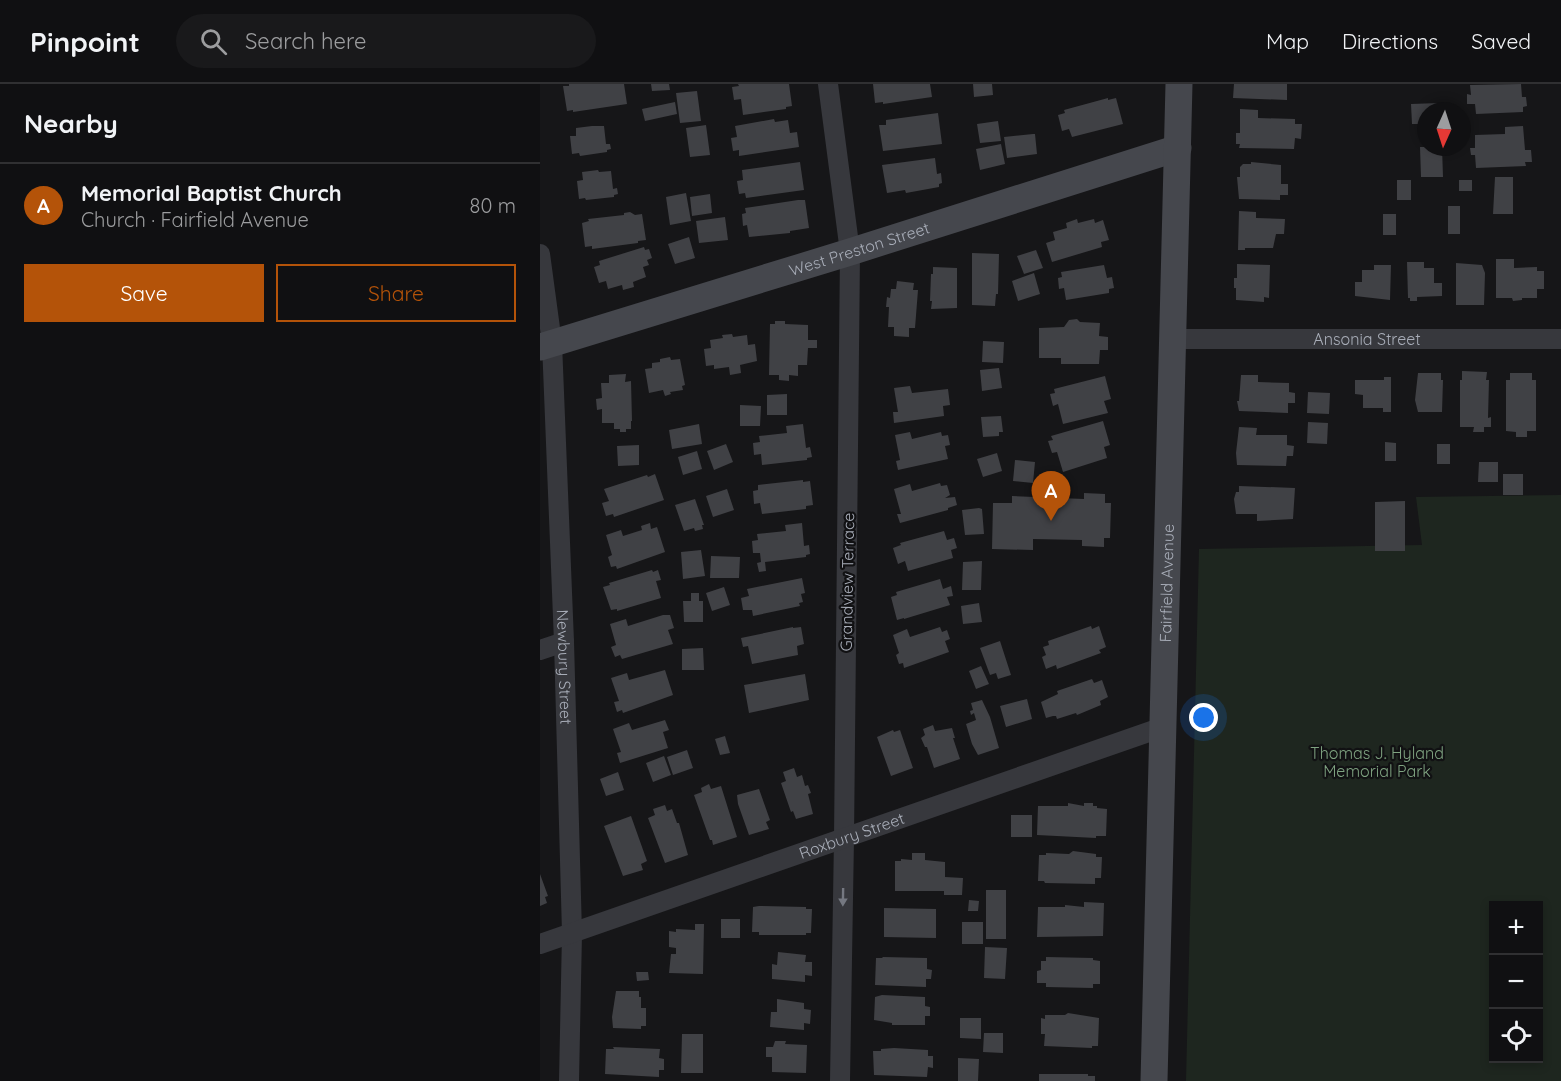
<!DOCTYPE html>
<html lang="en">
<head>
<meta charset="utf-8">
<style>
  body { margin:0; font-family:Quicksand,sans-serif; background:#19191b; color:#f1f3f6 }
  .controls { position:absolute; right:18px; bottom:18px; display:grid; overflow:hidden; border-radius:0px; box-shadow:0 3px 9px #0003 }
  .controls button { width:54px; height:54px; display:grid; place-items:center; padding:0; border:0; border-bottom:2px solid #303032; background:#101012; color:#f1f3f6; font:30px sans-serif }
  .compass { position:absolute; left:877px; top:18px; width:54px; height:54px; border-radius:50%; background:#101012; box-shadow:0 3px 9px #0003; rotate:183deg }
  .you { position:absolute; left:664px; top:634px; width:21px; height:21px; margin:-15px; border:4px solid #fff; border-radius:50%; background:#1a73e8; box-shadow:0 0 0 9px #1a73e833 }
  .badge { display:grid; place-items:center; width:39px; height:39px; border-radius:50%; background:#b45309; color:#fff; font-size:20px; font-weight:700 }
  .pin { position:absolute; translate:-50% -50px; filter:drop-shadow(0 2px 3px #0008) }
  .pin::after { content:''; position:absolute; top:32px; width:21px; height:18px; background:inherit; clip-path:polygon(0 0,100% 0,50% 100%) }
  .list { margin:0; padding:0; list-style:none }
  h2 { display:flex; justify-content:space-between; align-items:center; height:78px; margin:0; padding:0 24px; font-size:26px }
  h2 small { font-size:20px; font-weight:400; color:#9c9d9f }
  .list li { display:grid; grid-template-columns:39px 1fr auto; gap:18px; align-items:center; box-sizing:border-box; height:84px; padding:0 24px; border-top:2px solid #303032 }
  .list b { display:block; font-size:22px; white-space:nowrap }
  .list p { margin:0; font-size:20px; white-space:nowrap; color:#9c9d9f }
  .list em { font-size:20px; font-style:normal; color:#9c9d9f }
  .actions { display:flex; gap:12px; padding:18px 24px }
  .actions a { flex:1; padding:14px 0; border:2px solid #b45309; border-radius:0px; text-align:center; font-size:21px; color:#b45309 }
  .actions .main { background:#b45309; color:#fff }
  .icon { flex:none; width:33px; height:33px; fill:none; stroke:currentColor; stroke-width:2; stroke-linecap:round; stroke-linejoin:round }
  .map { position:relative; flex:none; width:1021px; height:997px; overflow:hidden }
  header { display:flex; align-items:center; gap:36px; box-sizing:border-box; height:84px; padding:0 30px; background:#101012; border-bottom:2px solid #303032 }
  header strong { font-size:28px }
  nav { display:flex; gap:33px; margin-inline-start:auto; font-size:21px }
  .search { width:420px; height:54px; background:#19191b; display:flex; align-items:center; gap:15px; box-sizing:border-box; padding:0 21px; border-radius:33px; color:#9c9d9f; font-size:22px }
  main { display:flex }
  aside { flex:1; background:#101012 }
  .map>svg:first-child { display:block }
</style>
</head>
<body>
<header>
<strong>Pinpoint</strong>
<div class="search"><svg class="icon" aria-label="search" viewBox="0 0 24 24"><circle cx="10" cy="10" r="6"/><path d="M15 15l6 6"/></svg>Search here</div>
<nav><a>Map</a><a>Directions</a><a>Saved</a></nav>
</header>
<main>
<aside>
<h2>Nearby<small></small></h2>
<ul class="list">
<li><span class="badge">A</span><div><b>Memorial Baptist Church</b><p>Church · Fairfield Avenue</p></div><em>80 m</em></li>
</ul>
<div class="actions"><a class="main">Save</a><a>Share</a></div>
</aside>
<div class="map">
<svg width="1021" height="997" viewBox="0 0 1021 997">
  <rect width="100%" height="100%" fill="#161618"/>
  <path fill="#1e261f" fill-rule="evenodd" d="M1021,411v586h-375l13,-532 223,-4 -6,-48zM954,822h45v152h-45z"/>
  <path fill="#404145" d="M29,0h55l3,20 -54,8v-2l-6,1 -4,-25h6z
    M111,0h18l1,6 -18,1z
    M198,0h51l3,22 -6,1v2l-43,6 -2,-16 -7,1 -2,-13 7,-1z
    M333,0h57l2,13 -49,7v-2l-8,1z
    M433,0h19l1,11 -19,2z
    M694,0h53v16l-54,-2z
    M981,0l1,13h4l1,9 -4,1v5l-47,2 -1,-10h-8v-10l4,1 -1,-10z
    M157,7l4,30 -21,2 -4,-30z
    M568,14v2l8,-2 7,26 -51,13 -3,-8 -7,2 -4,-16 7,-2 -1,-3z
    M135,18l2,12 -32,7 -3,-12z
    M899,19l1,8h-14v13h-14l-1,-20z
    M700,25l18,1v8l37,1v5h7l-1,15 -6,-1 -1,11 -55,-1 1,-4h-4v-11h4z
    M398,29l4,31 -59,7 -4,-26h7v-5z
    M234,35l1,3 13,-2 2,13 7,-1 2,15 -60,9v-6l-6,1 -2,-13 6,-1 -2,-11z
    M458,37l3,20 -21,2 -3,-19z
    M166,41l4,30 -20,2 -4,-29z
    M52,42h12l2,18h4l1,5 -4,1v2l-27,4 -1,-3 -7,1 -2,-18h6v-8z
    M983,42l2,24h6l1,12h-7l1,4 -50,2 -1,-13h-4l-1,-7h5v-13l30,-1v-7z
    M493,50h2l2,20 -30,4 -3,-21z
    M461,60l4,20 -25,6 -4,-21z
    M880,63h22l1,30h-22z
    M395,74l2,16 4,-1 1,10 -3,1v3l-33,6 -1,-3 -18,3 -5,-28z
    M260,78l4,28 -58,8 -1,-5 -6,1 -2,-13 6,-1 -1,-10z
    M711,78l30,3v19h7v11h-8v5l-41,-1 -2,-22h3v-10l3,-3h8z
    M58,86l1,2 12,-1 2,18 4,-1 1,6 -4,1v2l-28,3 -1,-2 -6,1 -2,-18 6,-1 -1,-8z
    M955,93h18v37h-20z
    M857,96h14v20h-14z
    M919,96h13v11h-13z
    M146,109l5,28 -21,4 -4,-28z
    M170,110l2,19 -20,3 -2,-19z
    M258,116h7l4,28 -19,3v2l-41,4 -2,-12 -4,1 -1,-12 4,-1 -1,-5z
    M908,122h12v28h-12z
    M699,127l17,1v6l29,1 -1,15h-8l-3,14h-28v2h-7z
    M90,128l5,3 7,-1 4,26 -8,1v2l-46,6v-3l-7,1 -3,-24 7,-2 -1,-2 36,-4v-2z
    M843,130h13v21h-13z
    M185,133l3,23 -29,3 -3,-22z
    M537,135l1,4 16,-4 1,4 8,-3 6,20 -8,2 1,5 -50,15 -6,-19 9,-3 -2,-8 14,-4 -1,-5z
    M149,153l6,21 -20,6 -7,-20z
    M104,163l1,3 4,-1 3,9 -5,2 2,5 -6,2 3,10 -13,5 1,5 -11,3 -1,-5 -14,4 -2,-8 -7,2 -5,-16 6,-2 -1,-4z
    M496,166l7,18 -19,6 -7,-18z
    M432,169l27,1 -1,40h-2l-1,12 -23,-1z
    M956,175h18v9l23,-1v4h7v18h-7v9h-15v2l-9,1 -1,-3h-16z
    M867,178h17v6h10v15h8v13l-25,1v4h-7v-3h-2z
    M916,179l26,2 3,8 -1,32h-28z
    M697,180l33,1 -1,33 -5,-1v5l-28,-2v-12h-2v-10h3z
    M564,181l3,13 5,-1 2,11 -5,1v4l-43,7 -2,-12 -5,1 -1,-11 4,-1 -1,-5z
    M834,181h17l-1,35 -35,-4v-14h7v-12h12z
    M393,183l24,1v40l-26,1 1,-8h-2l1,-27h2z
    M494,189l6,21 -22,7 -6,-20z
    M357,197l17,2 -1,7h5l-3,38h-6v9l-15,-1v-9h-6l1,-20h-3l1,-10 3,1 1,-9h5z
    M537,235l3,3 20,1 -1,13 9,1v13h-8l-1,14h-38v-6h-22v-30l25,-1 5,-7z
    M235,237h10v3l23,1v15h9v8h-9l-1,17h-9v11l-9,-1v6l-10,-1v-5h-10l1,-51h5z
    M192,250l1,3 14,-2 1,10 7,-1 2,17 -17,4 1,8 -11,2 -1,-8 -15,2v-4l-8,1 -2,-17 7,-1 -1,-8 13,-2 -1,-3z
    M443,257l21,1 -1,21 -21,-1z
    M130,273l1,3 9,-1 5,26 -3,1 1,4 -13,2 1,2 -6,2 -2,-6 -14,3 -4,-24 7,-1v-5l8,-1v-3z
    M459,284l3,20 -20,3 -2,-21z
    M922,287l25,1 -1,8h3l-1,38 3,-1v10h-7v5h-11l1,-5h-14v-47h2z
    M878,289h23v7h2l-1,32h-24l-3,-12z
    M970,289h22v7h4v51h-9v6h-11v-5l-10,-1v-51h4z
    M86,290l-1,8 6,-1 1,40h-1v8h-5v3h-6v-3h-6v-6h-12v-14l-5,1 -1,-11 6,-1 -1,-15h8v-8z
    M701,291h17v7l31,1v9l6,1v10h-7v10l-49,-2 -2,-10h2z
    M565,292l6,23 -7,2 4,12 -45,11 -5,-20 -5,2 -3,-12 5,-1 -1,-4z
    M844,293h7v35h-8v-4h-20v-13l-8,-1v-14h29z
    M370,302l2,7 36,-4 2,16 -7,1 1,10 -50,7 -1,-11h5l-4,-24z
    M768,308l22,1 -1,21 -22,-1z
    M247,310v21h-20v-20z
    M200,321l21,1 -1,20h-20z
    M461,332l2,16h-4v4l-16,1 -2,-20z
    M563,337l7,24 -6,2 3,11 -44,14 -6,-20 -5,1 -4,-12 5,-1 -2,-4z
    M768,338l20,1 -1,21 -20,-1z
    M159,340l3,20 -30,5 -3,-19z
    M263,340l3,24 4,-1 2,10 -5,1v2l-45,5 -1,-11 -7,1 -1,-12 7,-1 -1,-6 28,-3 -1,-7z
    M699,343l18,1 -1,7h31v10l7,1 -1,10h-6l-1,10 -49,-1 -1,-12z
    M370,348l2,7 29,-7 1,4 6,-1 2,10 -5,1 3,13 -50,11 -2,-9 4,-1 -5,-25z
    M845,358l11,1v18h-11z
    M186,360l7,18 -19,8 -7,-19z
    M897,360h13v20h-13z
    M99,361v20l-21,1 -1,-20z
    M157,367l5,18 -19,6 -5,-18z
    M457,369l5,18 -19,6 -6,-18z
    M475,376l20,2 -2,21 -20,-2z
    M939,378h19v20h-20z
    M115,390l9,26 -50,17 -1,-3 -7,2 -4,-13 7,-2 -5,-12 43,-14 1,2z
    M963,390h20v21h-20z
    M263,396v2l7,-1 3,24 -7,1v3l-44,5 -2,-11 -6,1 -1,-13 5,-1v-5z
    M400,399l1,3 6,-1 3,10 -5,3 10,-1 2,8 -9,3v2l-48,13 -3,-9h4l-7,-25 16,-5 2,7z
    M699,402l56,2 -2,31 -36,2v-7h-21l-2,-15 2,-7h3z
    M187,405l7,21 -21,7 -7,-21z
    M544,409l21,1v9h6l-1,35h-6v9l-22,-1v-6l-49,-1v11l-41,-1 1,-46h19v-7l72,3z
    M155,415l9,26h-2l1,4 -8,2 -1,-3 -10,3 -9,-26z
    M865,417v50h-30v-49z
    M439,424l3,1 2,25 -19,1 -3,-25z
    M110,439l1,6 6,-2 8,25 -48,17 -1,-3 -5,1 -3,-10 4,-2 -6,-20 15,-5 2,6 19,-6 -1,-4z
    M262,439l2,23 5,-1 1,9 -4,1v2l-41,5 1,9 -7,1 -2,-9 4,-1 -1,-9h-7l-1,-12 6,-1 -1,-6 29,-3 -1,-6z
    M404,447l3,9 7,-2 3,10 -6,2 2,8 -45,13 -3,-10 -7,3 -5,-16 8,-3 -1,-2z
    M161,466l4,26 -22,3 -2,-27z
    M171,472l29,1 -1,21h-29z
    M442,477l-1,29h-19l1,-28z
    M112,486l1,2 5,-2 3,10 -5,1 5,17 -44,13v-2l-6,1 -8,-23 7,-2 -1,-2z
    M262,494l3,15 -4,1 2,8 -4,1 1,3 -47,10 -1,-6h-9l-2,-12 8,-2 -2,-7z
    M400,495l3,10 8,-3 2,10 -6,1 3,8 -46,14v-1l-7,2 -6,-23 6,-2 -1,-3z
    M184,503l6,18 -18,6 -6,-18z
    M151,509h8v8h4v21h-19l-1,-21h8z
    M439,519l3,19 -19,2 -2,-18z
    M123,531h7l4,13 -6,2 5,14 -51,15 -2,-4 -5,2 -4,-10 5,-2 -6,-21 16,-5 2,7z
    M551,542l1,3 7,-3 7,21 -7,3 2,3 -44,16 -1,-4 -10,4 -4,-12 4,-2 -3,-8 6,-2 -1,-4z
    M253,543v1l8,-1 3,17 -7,2 1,9 -46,9 -4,-18 -5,1 -2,-9z
    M400,543l2,5 5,-2 3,9 -5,2 4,11 -45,16 -1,-5 -4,1 -3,-9 3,-2 -6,-18 14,-6 3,8z
    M460,557l11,34 -13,4 -2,-6 -6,2 -10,-27z
    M163,564l1,22h-22v-21z
    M441,582l8,18 -13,5 -7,-18z
    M125,586l8,25 -50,18 -1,-3 -5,2 -3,-10 5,-1 -8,-23 16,-5 2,7z
    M265,590l4,26 -60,13 -5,-28z
    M552,595l2,4 8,-3 6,17 -8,4 1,4 -24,10 -1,-2 -19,6 -1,-3h-3l-7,2 -5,-16 17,-8 -1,-3z
    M487,615l5,20 -26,8 -6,-21z
    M442,616l8,17 9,31 -21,7 -6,-11 -6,-20 10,-4 -2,-7 -3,2 -1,-4 3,-1 -2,-7z
    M125,636l4,10 -6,2 5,16 -48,15 -3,-10 4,-1 -8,-23 16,-6 3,7z
    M393,641l2,6 17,-3 3,10h-2l7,21 -26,9 -7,-21h-2l-4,-9 4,-3 -2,-6z
    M353,646l1,2 6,-2 13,38 -22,8 -14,-39z
    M185,652l5,17 -10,2 -5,-16z
    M147,666l6,18 -20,7 -6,-18z
    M124,672l7,19 -18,7 -7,-19z
    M254,684l3,9 5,-2 3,11 3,-1 3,8 -3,1 5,20 -17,5 -3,-8 -2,1 -10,-29 5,-2 -3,-9z
    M78,688l6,18 -18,6 -6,-17z
    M169,700l2,5 10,-3 16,51 -24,8 -1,-5h-2l-16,-45 8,-3 -1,-4z
    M219,705l11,31 -4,2 3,7 -20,6 -11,-31 -1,-9z
    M528,719l16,3v-3h9v3h4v2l10,1 -1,27h-10v2l-59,-3 1,-29h30z
    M125,721l2,6 5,-2 5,14h2l9,32 -23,8 -17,-45 7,-3 -2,-6z
    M471,731h21v22h-21z
    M91,732l16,45 -6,3 2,6 -20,6 -19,-50z
    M533,767l23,3v3h6l-1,21h-6v6l-50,-1 -1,-2h-6l1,-26h7v-2l23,1z
    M372,769h13v7l20,2v15l18,1 -1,17h-18v-4h-49v-30h6v-2l11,1z
    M0,790l8,22 -3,1 2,6 -7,3z
    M446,806h20v49h-20z
    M429,816l10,1 -1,10h-10z
    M544,818l20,1 -1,33 -66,1 1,-30h27v-2l19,2z
    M219,822l47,1v2h6l-1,24h-5v2h-47v-3h-7l1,-25z
    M344,824l52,1v29l-52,-1z
    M181,835h19v19h-19z
    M422,838h21v22h-21z
    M155,840h9l-1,50 -34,-1 2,-19h5v-6l-7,-1v-16l7,1v-3l19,1z
    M445,863l22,1 -2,31 -21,-1z
    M238,868l28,3 -1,7h7v14l-7,-1v7l-33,-3v-15l5,1z
    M343,873l44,1v11l5,1 -1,9h-5v8l-51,-2 1,-27h6z
    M506,873l47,1v2l7,1v23h-7v4l-47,-1v-4h-9v-12l4,-1v-9h5z
    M96,888h12l1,8 -12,1z
    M76,907h23v6h2v11h5v18h-5v3l-28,-1 -1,-11z
    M342,911l43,2v9l5,1v9h-5v9h-33v-2l-18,-3 1,-23z
    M237,915l27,4v6l7,1 -1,14 -6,-1v7l-34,-3 1,-15h6z
    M528,929l31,5 -1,28h-6v2l-48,-2 1,-12h-4v-16l4,1v-4h20z
    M420,934h21v21l-21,-1z
    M444,949h19v20l-20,-1z
    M142,950h21v39h-22z
    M235,957h11l-1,3 22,1 -1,28 -34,-1v-15h-6v-10h7z
    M73,963l47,2 -1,9 5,1v11h-5v7l-54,-3 1,-25h8z
    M354,964l34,2v6h5v12l-5,-1 -1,10 -53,-2 -1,-24h8v-2z
    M418,974l21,1 -1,22h-20z
    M499,990h49v2h7v5h-56z"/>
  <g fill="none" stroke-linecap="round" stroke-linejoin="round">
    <g stroke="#37383d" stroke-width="20">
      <path d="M288,0l22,168 -6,586 -4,243"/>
      <path id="s1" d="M0,170l12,89 12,299 8,291 -3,148"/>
      <path id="s2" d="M633,255h388"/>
      <path d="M0,566l24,-8"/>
      <path id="s3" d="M0,860l623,-217"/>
    </g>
    <g stroke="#45474d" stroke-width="27">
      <path id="s4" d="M0,263l310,-95 328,-104"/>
      <path id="s5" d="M614,997l25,-997"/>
    </g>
  </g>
  <defs><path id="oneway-solid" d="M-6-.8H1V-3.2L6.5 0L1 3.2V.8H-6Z" transform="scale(1.5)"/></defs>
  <use fill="#757881" href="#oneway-solid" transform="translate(303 813) rotate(91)"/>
  <g text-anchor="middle" stroke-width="4.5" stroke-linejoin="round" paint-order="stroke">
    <g font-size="16" fill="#a8adb8" stroke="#111113">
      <text dy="6" stroke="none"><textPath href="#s4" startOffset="334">West Preston Street</textPath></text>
      <text dy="6" stroke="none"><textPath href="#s2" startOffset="194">Ansonia Street</textPath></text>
      <text transform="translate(307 498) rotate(-89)" y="6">Grandview Terrace</text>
      <text dy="6" stroke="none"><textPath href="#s5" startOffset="498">Fairfield Avenue</textPath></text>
      <text dy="6" stroke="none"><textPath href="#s1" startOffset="414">Newbury Street</textPath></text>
      <text dy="6" stroke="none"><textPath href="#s3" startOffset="330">Roxbury Street</textPath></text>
    </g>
    <g font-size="16" fill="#7fa381" stroke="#111113">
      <text x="837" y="675">Thomas J. Hyland<tspan x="837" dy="18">Memorial Park</tspan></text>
    </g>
  </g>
</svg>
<div class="controls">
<button>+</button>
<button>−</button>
<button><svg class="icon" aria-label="locate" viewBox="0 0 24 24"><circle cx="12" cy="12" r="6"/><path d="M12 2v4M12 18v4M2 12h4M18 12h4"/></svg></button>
</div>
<svg class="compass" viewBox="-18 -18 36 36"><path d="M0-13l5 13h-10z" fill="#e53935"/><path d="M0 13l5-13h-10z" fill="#9c9d9f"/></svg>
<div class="you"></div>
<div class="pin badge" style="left:511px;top:437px">A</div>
</div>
</main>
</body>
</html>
